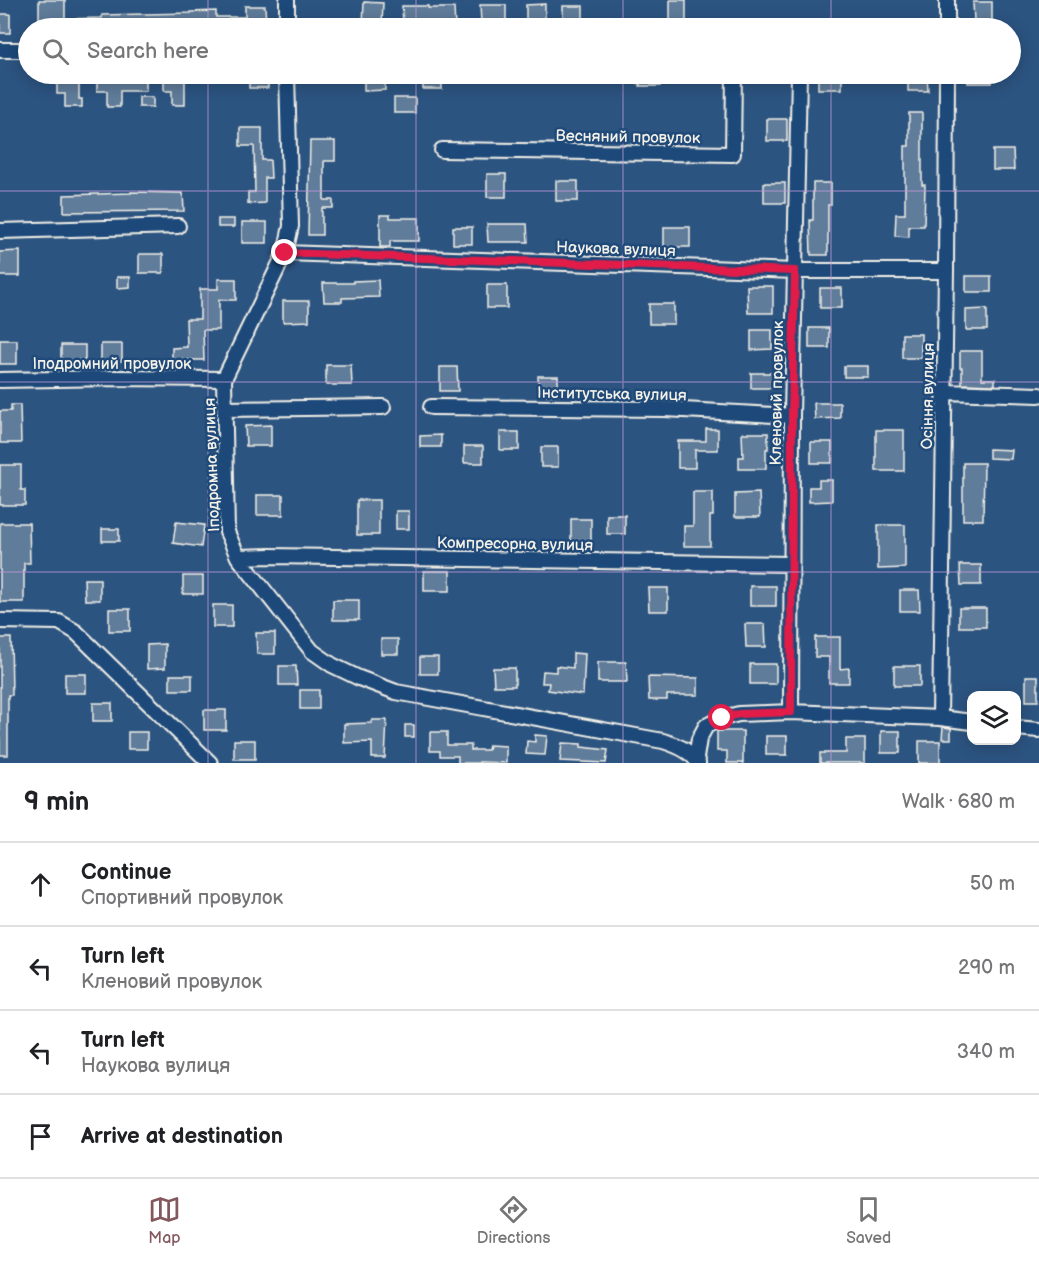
<!DOCTYPE html>
<html lang="en">
<head>
<meta charset="utf-8">
<style>
  body { margin:0; font-family:"Balsamiq Sans",sans-serif; background:#f2f2f2; color:#202124 }
  .controls { position:absolute; right:18px; bottom:18px; display:grid; overflow:hidden; border-radius:12px; box-shadow:0 3px 15px #0003 }
  .controls button { width:54px; height:54px; display:grid; place-items:center; padding:0; border:0; border-bottom:2px solid #e0e0e0; background:#fff; color:#202124; font:30px sans-serif }
  .stop { position:absolute; width:18px; height:18px; margin:-14px; border:4px solid #e11d48; border-radius:50%; background:#fff }
  .stop.end { background:#e11d48; border-color:#fff; box-shadow:0 2px 6px #0008 }
  .list { margin:0; padding:0; list-style:none }
  h2 { display:flex; justify-content:space-between; align-items:center; height:78px; margin:0; padding:0 24px; font-size:26px }
  h2 small { font-size:20px; font-weight:400; color:#757577 }
  .list li { display:grid; grid-template-columns:39px 1fr auto; gap:18px; align-items:center; box-sizing:border-box; height:84px; padding:0 24px; border-top:2px solid #e0e0e0 }
  .list b { display:block; font-size:22px; white-space:nowrap }
  .list p { margin:0; font-size:20px; white-space:nowrap; color:#757577 }
  .list em { font-size:20px; font-style:normal; color:#757577 }
  .icon { flex:none; width:33px; height:33px; fill:none; stroke:currentColor; stroke-width:2; stroke-linecap:round; stroke-linejoin:round }
  .map { position:relative; flex:none; width:1039px; height:763px; overflow:hidden }
  .search { position:absolute; background:#fff; box-shadow:0 3px 15px #0003; left:18px; right:18px; top:18px; height:66px; display:flex; align-items:center; gap:15px; box-sizing:border-box; padding:0 21px; border-radius:33px; color:#757577; font-size:22px }
  .sheet { height:414px; background:#fff }
  nav { display:flex; justify-content:space-around; align-items:center; box-sizing:border-box; height:84px; border-top:2px solid #e0e0e0; background:#fff; font-size:16px; color:#757577 }
  nav a { display:grid; justify-items:center; gap:3px }
  nav .on { color:#84575d }
  .map>svg:first-child { display:block }
</style>
</head>
<body>
<div class="map">
<svg width="1039" height="763" viewBox="0 0 1039 763">
  <rect width="100%" height="100%" fill="#2c5481"/>
  <filter id="ink" filterUnits="userSpaceOnUse"><feTurbulence type="fractalNoise" baseFrequency=".0167" numOctaves="2"/><feDisplacementMap in="SourceGraphic" scale="12" xChannelSelector="R" yChannelSelector="G"/><feConvolveMatrix kernelMatrix="1 2 1 2 8 2 1 2 1" color-interpolation-filters="sRGB"/></filter>
  <g filter="url(#ink)">
    <path fill="#5e7b9a" stroke="#f4f1e8" stroke-width="1.5" d="M39,0h26v19l37,-1v-3l89,-2v-1l25,-1v6h29v-11h20l1,18 -27,2v2h-200z
      M670,0h16v22h-16z
      M364,2l19,1 -1,23 -19,-1z
      M973,2h19v19h-18z
      M545,4v18h-19v-17z
      M480,5h26v18h-25z
      M402,6h26v2h26l1,19h-18v-4h-34z
      M563,6h20v17h-20z
      M0,14h10v19h-10z
      M146,74v17h-26v16h-13v-16h-10v-16z
      M249,74h19v14h-19z
      M305,74h26v7h-26z
      M364,74h21v16l-21,1z
      M423,74h19v15h-19z
      M608,74h52v12h-20v-3h-32z
      M818,74h24v15h-24z
      M908,74h19l1,17h-20z
      M968,74h24v9h-24z
      M164,75h21v30h-13v-14h-8z
      M57,76h22v23h3v8h-17v-13h-8z
      M139,97h14v10h-14z
      M394,98h21v15h-21z
      M909,113h13v72h3l-1,41h-15v11l-14,-1 1,-22h9v-68h4z
      M767,119h20v22h-20z
      M240,128h22v32h8l1,18h-6v25l-17,1v-12h7l-1,-46h-14z
      M310,141h25v20h-11v39h9v8h-11v27h-14z
      M993,150h20l1,20h-21z
      M487,174h19v23h-19z
      M556,181h22v20h-22z
      M764,183h21v20h-21z
      M813,183h18v22h-3v50h-17l-1,-35h3z
      M131,192l52,1 1,18 -120,1v-17l67,-2z
      M380,215h10v3h29v23h-29v6h-10z
      M218,219h16v8h-16z
      M242,222h25v21h-25z
      M487,224h40l1,18h-40z
      M453,227h19v17h-19z
      M664,227h26v20h-26z
      M20,251v25h-20v-24z
      M139,254h24v19h-24z
      M966,276h25v16h-25z
      M117,277h13v10l-13,1z
      M218,279h18v21h-17v30h-16l1,30h-32v-12l15,-1 -1,-28h14v-30h18z
      M378,280l1,17 -37,1v4h-18l-1,-19h30v-2z
      M487,285h20v23h-20z
      M747,286h26v27h-25z
      M820,288h22v20h-22z
      M283,301h26v20l-26,1z
      M649,304h25v20h-25z
      M987,309v21h-21v-20z
      M809,328h20v20h-20z
      M751,330h21v19l-21,1z
      M902,334h19v24h-19z
      M0,340h17v24h-17z
      M101,344h21v17l-21,1z
      M61,345h24v15l-24,1z
      M960,351h22v28h13v6l-33,-1v-16h-2z
      M326,365h25l1,20h-26z
      M844,366h24v11h-24z
      M440,367h17l1,24h-18z
      M751,373h23v15h-23z
      M538,376h20v19h-19z
      M814,403h26v15l-25,1z
      M11,405h9l1,38h-21v-32h11z
      M271,425v21h-25l-1,-20z
      M706,429h12v21h-23v18h-17v-27h28z
      M876,430h28v41h-28z
      M500,432h19v18h-19z
      M742,433h26v16h-2v20h-27v-12h4z
      M441,435v12h-21v-11z
      M811,442h21v21h-21z
      M464,446h19v17h-19z
      M541,447h17v20h-17z
      M989,449l23,1 -1,9 -22,-1z
      M963,463h21l-1,57h-20z
      M0,465h21v25h4v15h-25z
      M819,480h13v21l-23,1v-15h10z
      M693,492h20v24h-3v30h-26v-20h9z
      M759,493l1,24h-25v-23z
      M257,495h26v20h-26z
      M357,500h22v35h-22z
      M396,511h13v18h-13z
      M607,515h18v19h-18z
      M571,519h20v22h-20z
      M176,522l28,3 -3,22 -28,-4z
      M0,523h29l1,40h-6v39h-24z
      M878,525h27v43l-27,1z
      M102,529h17v12h-17z
      M960,565h21v20h-20z
      M424,571h26v20h-26z
      M183,576h20v18h-20z
      M84,579h16v21h-15z
      M750,586h26v20h-26z
      M648,588h20v23h-19z
      M900,590h19l1,21h-20z
      M333,600h26v20h-26z
      M213,605h19v22h-19z
      M959,608h27v19h-27z
      M109,609h21v22h-21z
      M745,624h20l1,23h-20z
      M256,633h19v21h-18z
      M815,637h25v32l9,-1v15h-20v-26h-14z
      M0,638h11l1,57h-4v60h-8z
      M381,639h17v15h-17z
      M165,644v24l-18,1v-24z
      M573,653l12,1 -2,41 -35,-5 1,-7h-7l1,-12 13,1v-6l17,2z
      M420,657h18v17h-18z
      M598,662h28l1,20h-29z
      M750,664h26v20h-26z
      M279,666h17l1,19h-18z
      M894,666h26v20h-26z
      M493,668h22v18h-21z
      M65,674h21v19h-21z
      M170,675h22v15h-22z
      M1026,676h12v25h-12z
      M648,677l50,1v17h-31v5h-18z
      M300,690h19v19h-19z
      M93,703h19v18h-19z
      M204,710h22v20h-22z
      M372,720h15l-2,38h-13v-16l-28,1v-19l28,-1z
      M405,725h9v12h-9z
      M943,727l8,1v11h-9z
      M717,731h26v32h-16v-12h-10z
      M881,731h19v22h-19z
      M128,732h19v17h-19z
      M430,732h17v13h24v5h17l1,-5 17,1v17l-27,-1v1h-21v-7h-18v-5h-10z
      M535,735l12,1 -2,19 -19,-1 1,-13 8,1z
      M766,736h21v19h-21z
      M846,739h19v24h-45v-10h26z
      M234,740h21v19h-21z
      M919,741h21v22h-21z
      M562,743l19,1v3l27,3 -2,13 -46,-2z"/>
    <g fill="none" stroke-linecap="round" stroke-linejoin="round">
      <g stroke="#f4f1e8" stroke-width="18">
        <path id="minor" d="M287,28v-28
          M947,28v-28
          M0,50h28
          M287,74l4,152 -6,27 -61,126 3,153 11,25 74,94 20,14 27,13 37,14 267,49c13,4 29,10 35,22
          M442,150l291,4 1,-80
          M0,231l178,-5
          M285,253l510,18h151
          M0,380l115,-2 109,1
          M944,392l95,3
          M431,407l234,2 127,7
          M225,409l158,-2
          M238,557l32,-1 521,8
          M0,621l59,1 17,10 134,131
          M791,712l1,-296 7,-342
          M940,718l6,-447 1,-197
          M1016,728l23,2
          M696,758l3,-19 7,-13 16,-8 17,-4 52,-2 149,6 32,4"/>
      </g>
      <use href="#minor" stroke="#1f4a7a" stroke-width="14"/>
    </g>
  </g>
  <g fill="none" stroke-linecap="round" stroke-linejoin="round" filter="url(#ink)">
    <path stroke="#e11d48" stroke-width="8" d="M285,253l510,18 -3,145 -1,296 -52,2 -17,4"/>
  </g>
  <path fill="none" stroke="#be98d6" stroke-width="1.5" stroke-opacity="0.55" d="M208,0v28M416,0v28M623,0v28M831,0v28M208,74v689M416,74v689M623,74v689M831,74v689M0,191h1039M0,382h1039M0,572h1039"/>
  <g text-anchor="middle" stroke-width="5" stroke-linejoin="round" paint-order="stroke">
    <g font-size="16" fill="#f4f1e8" stroke="#1f4a7a">
      <text transform="translate(628 136) rotate(1)" y="6">Весняний провулок</text>
      <text transform="translate(616 248) rotate(2)" y="6">Наукова вулиця</text>
      <text x="112" y="369">Іподромний провулок</text>
      <text transform="translate(612 393) rotate(1)" y="6">Інститутська вулиця</text>
      <text transform="translate(776 393) rotate(-89)" y="6">Кленовий провулок</text>
      <text transform="translate(927 396) rotate(-89)" y="6">Осіння вулиця</text>
      <text transform="translate(211 465) rotate(-92)" y="6">Іподромна вулиця</text>
      <text transform="translate(515 543) rotate(1)" y="6">Компресорна вулиця</text>
    </g>
  </g>
</svg>
<div class="controls">
<button><svg class="icon" aria-label="layers" viewBox="0 0 24 24"><path d="M12 4l9 5-9 5-9-5zM3 14l9 5 9-5"/></svg></button>
</div>
<div class="stop" style="left:722px;top:718px"></div>
<div class="stop end" style="left:285px;top:253px"></div>
<div class="search"><svg class="icon" aria-label="search" viewBox="0 0 24 24"><circle cx="10" cy="10" r="6"/><path d="M15 15l6 6"/></svg>Search here</div>
</div>
<section class="sheet">
<h2>9 min<small>Walk · 680 m</small></h2>
<ul class="list">
<li><svg class="icon" aria-label="ahead" viewBox="0 0 24 24"><path d="M12 20V5M6 11l6-6 6 6"/></svg><div><b>Continue</b><p>Спортивний провулок</p></div><em>50 m</em></li>
<li><svg class="icon" aria-label="left" viewBox="0 0 24 24"><path d="M17 20v-9H6M10 6l-5 5 5 5"/></svg><div><b>Turn left</b><p>Кленовий провулок</p></div><em>290 m</em></li>
<li><svg class="icon" aria-label="left" viewBox="0 0 24 24"><path d="M17 20v-9H6M10 6l-5 5 5 5"/></svg><div><b>Turn left</b><p>Наукова вулиця</p></div><em>340 m</em></li>
<li><svg class="icon" aria-label="arrive" viewBox="0 0 24 24"><path d="M6 21V4h12l-3 4 3 4H6"/></svg><div><b>Arrive at destination</b></div></li>
</ul>
</section>
<nav>
<a class="on"><svg class="icon" aria-label="map" viewBox="0 0 24 24"><path d="M3 6l6-2 6 2 6-2v14l-6 2-6-2-6 2zM9 4v14M15 6v14"/></svg>Map</a>
<a><svg class="icon" aria-label="directions" viewBox="0 0 24 24"><path d="M12 3l9 9-9 9-9-9zM9 14v-3h6M13 9l2 2-2 2"/></svg>Directions</a>
<a><svg class="icon" aria-label="saved" viewBox="0 0 24 24"><path d="M7 4h10v16l-5-4-5 4z"/></svg>Saved</a>
</nav>
</body>
</html>
